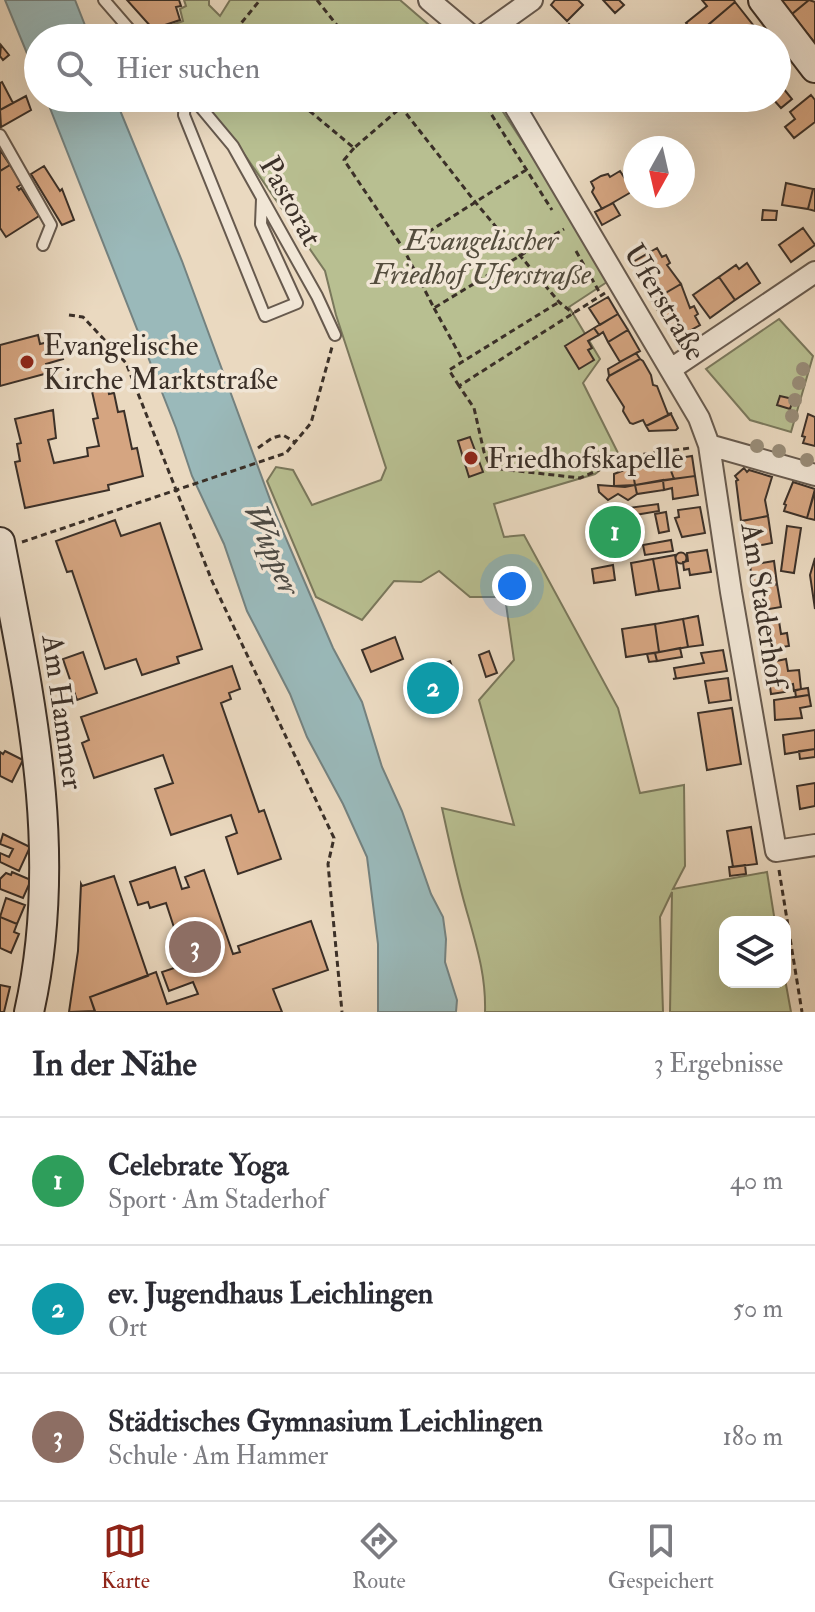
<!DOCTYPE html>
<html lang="de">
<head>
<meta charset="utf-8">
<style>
  body { margin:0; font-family:"IM FELL Double Pica",serif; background:#f7f7f7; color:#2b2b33 }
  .controls { position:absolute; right:24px; bottom:24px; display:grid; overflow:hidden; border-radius:16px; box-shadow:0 8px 32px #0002 }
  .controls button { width:72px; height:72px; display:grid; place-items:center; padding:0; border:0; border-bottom:2px solid #e1e1e2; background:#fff; color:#2b2b33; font:40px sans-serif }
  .compass { position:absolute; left:623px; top:136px; width:72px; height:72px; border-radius:50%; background:#fff; box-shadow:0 8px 32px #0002; rotate:188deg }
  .you { position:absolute; left:512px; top:586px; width:28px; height:28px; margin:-20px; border:6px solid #fff; border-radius:50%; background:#1a73e8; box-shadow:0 0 0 12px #1a73e833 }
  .badge { display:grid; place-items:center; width:52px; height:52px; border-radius:50%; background:#8f2418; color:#fff; font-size:26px; font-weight:700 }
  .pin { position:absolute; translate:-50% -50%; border:4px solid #fff; box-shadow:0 2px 8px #0006 }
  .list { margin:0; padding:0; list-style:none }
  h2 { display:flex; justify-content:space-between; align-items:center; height:104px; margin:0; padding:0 32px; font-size:34px }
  h2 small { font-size:26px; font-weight:400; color:#7c7c81 }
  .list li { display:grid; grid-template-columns:52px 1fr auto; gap:24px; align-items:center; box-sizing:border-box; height:128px; padding:0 32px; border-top:2px solid #e1e1e2 }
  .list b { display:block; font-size:30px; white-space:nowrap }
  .list p { margin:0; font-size:26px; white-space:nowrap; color:#7c7c81 }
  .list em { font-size:26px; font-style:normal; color:#7c7c81 }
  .icon { flex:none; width:44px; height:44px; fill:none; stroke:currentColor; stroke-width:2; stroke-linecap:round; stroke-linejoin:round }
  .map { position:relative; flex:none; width:815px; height:1012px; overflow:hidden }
  .search { position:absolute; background:#fff; box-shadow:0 8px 32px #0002; left:24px; right:24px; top:24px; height:88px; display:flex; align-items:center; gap:20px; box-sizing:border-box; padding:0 28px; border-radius:44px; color:#7c7c81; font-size:30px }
  .sheet { height:488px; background:#fff }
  nav { display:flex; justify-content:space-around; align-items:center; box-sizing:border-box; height:112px; border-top:2px solid #e1e1e2; background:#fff; font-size:22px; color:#7c7c81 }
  nav a { display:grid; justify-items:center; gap:4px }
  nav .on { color:#8f2418 }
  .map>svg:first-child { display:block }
</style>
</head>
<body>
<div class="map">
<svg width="815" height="1012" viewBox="0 0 815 1012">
  <rect width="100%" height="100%" fill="#ead9c0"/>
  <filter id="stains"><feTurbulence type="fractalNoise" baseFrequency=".0025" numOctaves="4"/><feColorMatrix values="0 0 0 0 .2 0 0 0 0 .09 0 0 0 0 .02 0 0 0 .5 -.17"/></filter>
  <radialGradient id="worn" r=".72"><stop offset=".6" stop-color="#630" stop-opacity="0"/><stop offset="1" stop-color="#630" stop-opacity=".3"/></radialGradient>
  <path fill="#b8bf91" stroke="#7a785c" stroke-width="2" d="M184,0h25v5l11,11 10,-16h170l44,38h-270l-2,-13 11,-4 -3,-12 6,-3z
    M199,98h295l58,89 55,95 -38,25 31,52 -17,24 36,72 -24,19 -101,30 10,33 20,-2 94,173 22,85 44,-8 1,81 -12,23 94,-17 8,50h-50v60h60v-3l6,33h-121l2,-120 -12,25 3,95h-178c1,-34 -7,-61 -16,-93 -11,-36 -19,-74 -27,-111l72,17 -35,-125 35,-40 -9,-63h-35l-31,-26 -18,11 -27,-1 -32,39 -46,-23 -49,-116 9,-14 17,3 19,35 69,-25 5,-12 -50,-153 -11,-44 -94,-136z
    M779,319l34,37 -22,76 -41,-12 -44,-51z"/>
  <path fill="#9ab9ba" stroke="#748280" stroke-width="2" d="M5,0h70l15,38h-52v42z
    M46,98h69l67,163 93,252 58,135 29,54 20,65 20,44 29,83 12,23 3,22 -1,23 12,38 -1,12h-78v-68l-11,-87 -24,-53 -36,-67 -17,-43 -43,-83 -23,-67 -32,-68 -16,-48z"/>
  <path fill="#d5a581" stroke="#3b3028" stroke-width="2" d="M127,0h52l2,6 -5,1 4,13 -27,9z
    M555,0h23l5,5 -16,16 -16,-16z
    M603,0h16l5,5 -9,8z
    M734,0l1,2 -39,33 -10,-12 21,-17 -5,-6z
    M781,0h28l-17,14z
    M809,0l6,2v41l-23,-29z
    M735,2l22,28 -9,8h-23l-6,-8 -6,8h-20z
    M569,24l12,12 -2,2h-7l-8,-8z
    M1,45l8,10 -6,5 -3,-4z
    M777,60l8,9 -8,7z
    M2,82l11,21 -13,7v-27z
    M783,88l9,11 -11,9 -9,-10h5v-5z
    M811,95l4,5v22l-21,16 -9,-11 10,-8 -5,-7z
    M26,96l5,14 -30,17 -1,-17z
    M0,150l10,15 -10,6z
    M10,165l12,19 -5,3 2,3 2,-2 18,28 -33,21 -6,-9v-57z
    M44,166l16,25 2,-2 12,31 -12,5 -31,-51z
    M620,171l13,20 -31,18 -10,-17 2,-4 -3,-6 10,-6 7,-2 2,3z
    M786,183l27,6 -5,20 -26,-4z
    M813,189h2v22l-7,-2z
    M613,203l7,12 -18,10 -7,-13z
    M763,210l14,1 -1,9h-14z
    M803,228l12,17 -24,17 -12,-17z
    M657,248l5,9 4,-2 4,8 -3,2 14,19 -28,16 -22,-37z
    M747,263l13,20 -25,17 -16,-23 17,-12 3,4z
    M719,277l16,23 -25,18 -17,-23z
    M681,284l9,24 4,-2 4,8 -3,2 5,9 -25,14 -23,-38z
    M608,297l10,17 -18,11 -11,-17z
    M618,314l10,16 -20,12 -5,-10 -4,3 -5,-7z
    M594,328l5,7 -11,6 4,7 -4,2 6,10 -15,9 -14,-23z
    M628,330l12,21 -20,11 -12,-20z
    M38,335l2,9 17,-4 6,19 -17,5 2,9 -48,13v-41z
    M636,353l4,6 -31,17 -1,-7z
    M640,359l3,2 8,14 2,10 4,1 11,28 4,-1 -26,13 -3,-6 -10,4 -3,-1 -7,-12 1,-4 -17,-27 2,-4z
    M107,383l2,11 5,-1 4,19 6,-1 8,38 5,-1 6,28 -35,9 1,5 -84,18 -10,-46 5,-1 -3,-17 4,-1 -6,-24 38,-9 3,28 -8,2 6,23 34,-7 -1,-8 12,-2 -6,-27 5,-1 -7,-31z
    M780,396l13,3 -3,10 -13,-4z
    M671,414l7,14 -2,2 -27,1 -3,-5z
    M808,414l7,3v29l-12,-3 2,-6 -3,-1z
    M470,437l13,35 -14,5 -11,-36z
    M692,456l3,20 -21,3 -7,-19z
    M667,460l7,19 -39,6 -3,-18z
    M632,467l3,18 -21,1v-12z
    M744,468l3,4 2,-2 23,7 -7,23 3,16 -27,5 -5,-40 2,-1 -3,-4z
    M695,476l3,19 -25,4 -1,-11 -8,2 -1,-10z
    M663,480l1,10 -27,4 -2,-9z
    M793,482l22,7 -8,29 -23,-7 2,-6 -2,-1z
    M598,485l27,2 10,-2 2,9 -9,6 -10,-6 -10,6 -9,-8z
    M815,491v29l-8,-2z
    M658,504l1,7 -30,5 -1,-8z
    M700,507l5,26 -23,4 -7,-19 4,-1 -1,-7z
    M666,512l3,19 -10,2 -4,-19z
    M768,516l4,27 -25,5 -5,-27z
    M632,518l3,20 -35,6 -3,-21z
    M115,520l6,16 39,-13 42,126 -25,8 2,6 -37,12 -6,-16 -31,10 -33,-98 -5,1 -11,-31z
    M787,526l14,2 -7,45 -13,-2z
    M671,540l2,11 -28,4 -2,-10z
    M707,550l4,22 -21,3 -1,-6 -5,1 -1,-8 5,-1 -1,-8z
    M675.5 558a5.5 5.5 0 1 1 11 0a5.5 5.5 0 1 1-11 0Z
    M675,555l5,33 -21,3 -6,-32z
    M815,558v51l-5,-34z
    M653,559l6,32 -23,4 -5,-32z
    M774,561l3,23 -24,4 -3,-23z
    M613,565l2,15 -21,3 -2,-14z
    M777,584l4,23 -24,4 -4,-23z
    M698,616l5,29 -15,2 -5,-28z
    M683,619l5,28 -29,5 -4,-28z
    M779,621l2,13 6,-1 2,13 -14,2v-4l-13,1 -3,-19z
    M655,624l4,28 -33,5 -4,-28z
    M395,637l8,22 -32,13 -9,-22z
    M680,648l2,9 -25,4 -2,-8z
    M723,650l4,21 -54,8 3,-1 -2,-10 30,-5 -3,-10z
    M489,651l8,22 -11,4 -7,-22z
    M83,652l14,41 -20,7 -14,-41z
    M655,653l2,8 -8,1 -2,-8z
    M786,659l2,12 11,-1 2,19 -7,2 -1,-7 -9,2 1,6 -14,2 -4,-31z
    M450,661l5,14 -15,5 -5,-13z
    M232,666l8,23 -11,4 2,6 -10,4 38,109 5,-2 17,49 -43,15 -12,-37 11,-4 -6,-18 -60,20 -16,-46 18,-6 -10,-28 -69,23 -12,-35 7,-3 -8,-23z
    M435,667l11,29 -17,6 -12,-29z
    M728,678l3,22 -22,3 -4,-22z
    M808,688l1,7 -13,2 -1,-7z
    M809,695l2,11 -11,2 2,10 -27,2 -1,-20z
    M732,708l9,56 -34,6 -9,-57z
    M815,730v19l-30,5 -2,-19z
    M815,749v8l-15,2 -1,-8z
    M5,751l18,9 -11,22 -12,-6v-24l3,2z
    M815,783v23l-15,3 -3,-23z
    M751,827l6,37 -24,3 -6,-36z
    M3,834l27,13 -11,24 -19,-9v-9l9,4 4,-8 -13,-5z
    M745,865l1,9 -16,2 -1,-9z
    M175,867l7,22 7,-2 -4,-10 19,-7 29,84 7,-2 -2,-6 73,-25 17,49 -55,19 9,23h-187l-5,-15 66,-25 11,32 31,-10 -5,-12 -24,9 -7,-19 24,-8 -20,-61 -16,5 -2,-6 -10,3 -8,-23z
    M12,872l19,8 -8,18 -23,-9v-10l6,-6 5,2z
    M114,876l34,100 -58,21 5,14 -26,1 9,-61 3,-67 1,2z
    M6,898l19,7 -8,19 -17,-7z
    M0,917l17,7 -3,8 5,2 -8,19 -11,-5z
    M0,985l10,2 -6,25h-4z"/>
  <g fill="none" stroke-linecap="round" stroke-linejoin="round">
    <g stroke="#675a4e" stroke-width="14">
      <path id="service" d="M104,0l33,38
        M185,98l-1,17 81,201 32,-13 -36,-79 1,-25
        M193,98l40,48 84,150 18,39
        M0,135l51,90 -8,20"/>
    </g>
    <g stroke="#675a4e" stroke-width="24">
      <path id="minor" d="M429,0l45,38
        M479,38l53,-38
        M510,98l189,320 10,27 22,147 45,259 39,-6
        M671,369l144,-97
        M709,445l106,30"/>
    </g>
    <g stroke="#3b3028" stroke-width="32">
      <path id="secondary" d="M763,0l52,68
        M0,542c30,157 65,310 29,470"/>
    </g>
    <path stroke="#3b3028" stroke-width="3" stroke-dasharray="6 4" stroke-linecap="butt" d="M317,0l30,38
      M239,38l-5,-6 26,-32
      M294,98l60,50 58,-50
      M394,98l82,105 83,99 15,12
      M481,98l71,112
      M354,148l-10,12 59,88 31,60 130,-79
      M403,248l123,-78
      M576,251l25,44
      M605,293l-146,93 15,22 10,44 7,16 89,10 51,-22 59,-8
      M434,308l29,53
      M69,315l14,2 43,46 86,218 122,257 -6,26 14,148
      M459,386l-10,-16 110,-68
      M258,448l14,-10 11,-3 12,7
      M22,542l264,-89 25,-30 21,-76
      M779,870l23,142"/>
    <use href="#service" stroke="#f1e6d6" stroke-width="10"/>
    <use href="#minor" stroke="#f1e6d6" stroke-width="20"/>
    <use href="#secondary" stroke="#f1e6d6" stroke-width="28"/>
  </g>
  <g fill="#988c78">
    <circle cx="803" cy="369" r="7"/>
    <circle cx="799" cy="383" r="7"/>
    <circle cx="795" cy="400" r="7"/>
    <circle cx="792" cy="416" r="7"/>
    <circle cx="757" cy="446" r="7"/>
    <circle cx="779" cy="451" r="7"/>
    <circle cx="807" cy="460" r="7"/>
  </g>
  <g fill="#8f2418" stroke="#f1e6d6" stroke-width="3">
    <circle cx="27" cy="362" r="8"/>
    <circle cx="471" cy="458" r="8"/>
  </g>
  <g text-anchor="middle" stroke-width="7" stroke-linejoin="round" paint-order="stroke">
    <g font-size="30" fill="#3b3028" stroke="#f1e6d6">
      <text transform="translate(291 201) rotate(61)" y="10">Pastorat</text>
      <text transform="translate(665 302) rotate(59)" y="10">Uferstraße</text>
      <text transform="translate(764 605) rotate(81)" y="10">Am Staderhof</text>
      <text transform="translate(63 712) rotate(82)" y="10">Am Hammer</text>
    </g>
    <g font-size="30" font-style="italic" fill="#544d3d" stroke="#f1e6d6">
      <text x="481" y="250">Evangelischer<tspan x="481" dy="34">Friedhof Uferstraße</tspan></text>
    </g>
    <g font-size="30" fill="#3b3028" stroke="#f1e6d6" text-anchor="start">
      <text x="43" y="355">Evangelische<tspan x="43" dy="34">Kirche Marktstraße</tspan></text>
      <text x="487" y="468">Friedhofskapelle</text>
    </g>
    <g font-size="32" font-style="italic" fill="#4e4b45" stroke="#f1e6d6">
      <text transform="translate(273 549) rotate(67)" y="11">Wupper</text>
    </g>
  </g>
  <rect width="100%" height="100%" filter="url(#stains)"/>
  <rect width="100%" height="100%" fill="url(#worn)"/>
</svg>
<div class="controls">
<button><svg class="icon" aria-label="layers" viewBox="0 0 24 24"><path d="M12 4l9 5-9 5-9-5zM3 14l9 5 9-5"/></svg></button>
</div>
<svg class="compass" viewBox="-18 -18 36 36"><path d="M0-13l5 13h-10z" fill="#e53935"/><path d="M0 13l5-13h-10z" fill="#7c7c81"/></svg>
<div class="you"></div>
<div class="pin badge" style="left:615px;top:532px;background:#2e9e5b">1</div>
<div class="pin badge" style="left:433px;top:688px;background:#0f9aa8">2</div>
<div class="pin badge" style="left:195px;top:947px;background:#8d6e63">3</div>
<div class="search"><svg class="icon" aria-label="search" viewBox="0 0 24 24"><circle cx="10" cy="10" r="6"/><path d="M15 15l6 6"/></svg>Hier suchen</div>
</div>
<section class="sheet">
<h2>In der Nähe<small>3 Ergebnisse</small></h2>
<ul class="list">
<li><span class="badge" style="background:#2e9e5b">1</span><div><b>Celebrate Yoga</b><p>Sport · Am Staderhof</p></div><em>40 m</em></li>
<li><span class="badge" style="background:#0f9aa8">2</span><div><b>ev. Jugendhaus Leichlingen</b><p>Ort</p></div><em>50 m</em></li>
<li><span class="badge" style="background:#8d6e63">3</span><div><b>Städtisches Gymnasium Leichlingen</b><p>Schule · Am Hammer</p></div><em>180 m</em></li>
</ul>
</section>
<nav>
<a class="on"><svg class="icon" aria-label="map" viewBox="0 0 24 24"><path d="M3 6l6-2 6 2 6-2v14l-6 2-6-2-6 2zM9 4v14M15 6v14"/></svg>Karte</a>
<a><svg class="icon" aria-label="directions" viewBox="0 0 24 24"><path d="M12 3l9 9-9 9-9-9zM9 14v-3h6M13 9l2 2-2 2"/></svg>Route</a>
<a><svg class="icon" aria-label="saved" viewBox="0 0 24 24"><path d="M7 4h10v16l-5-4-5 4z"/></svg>Gespeichert</a>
</nav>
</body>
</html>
